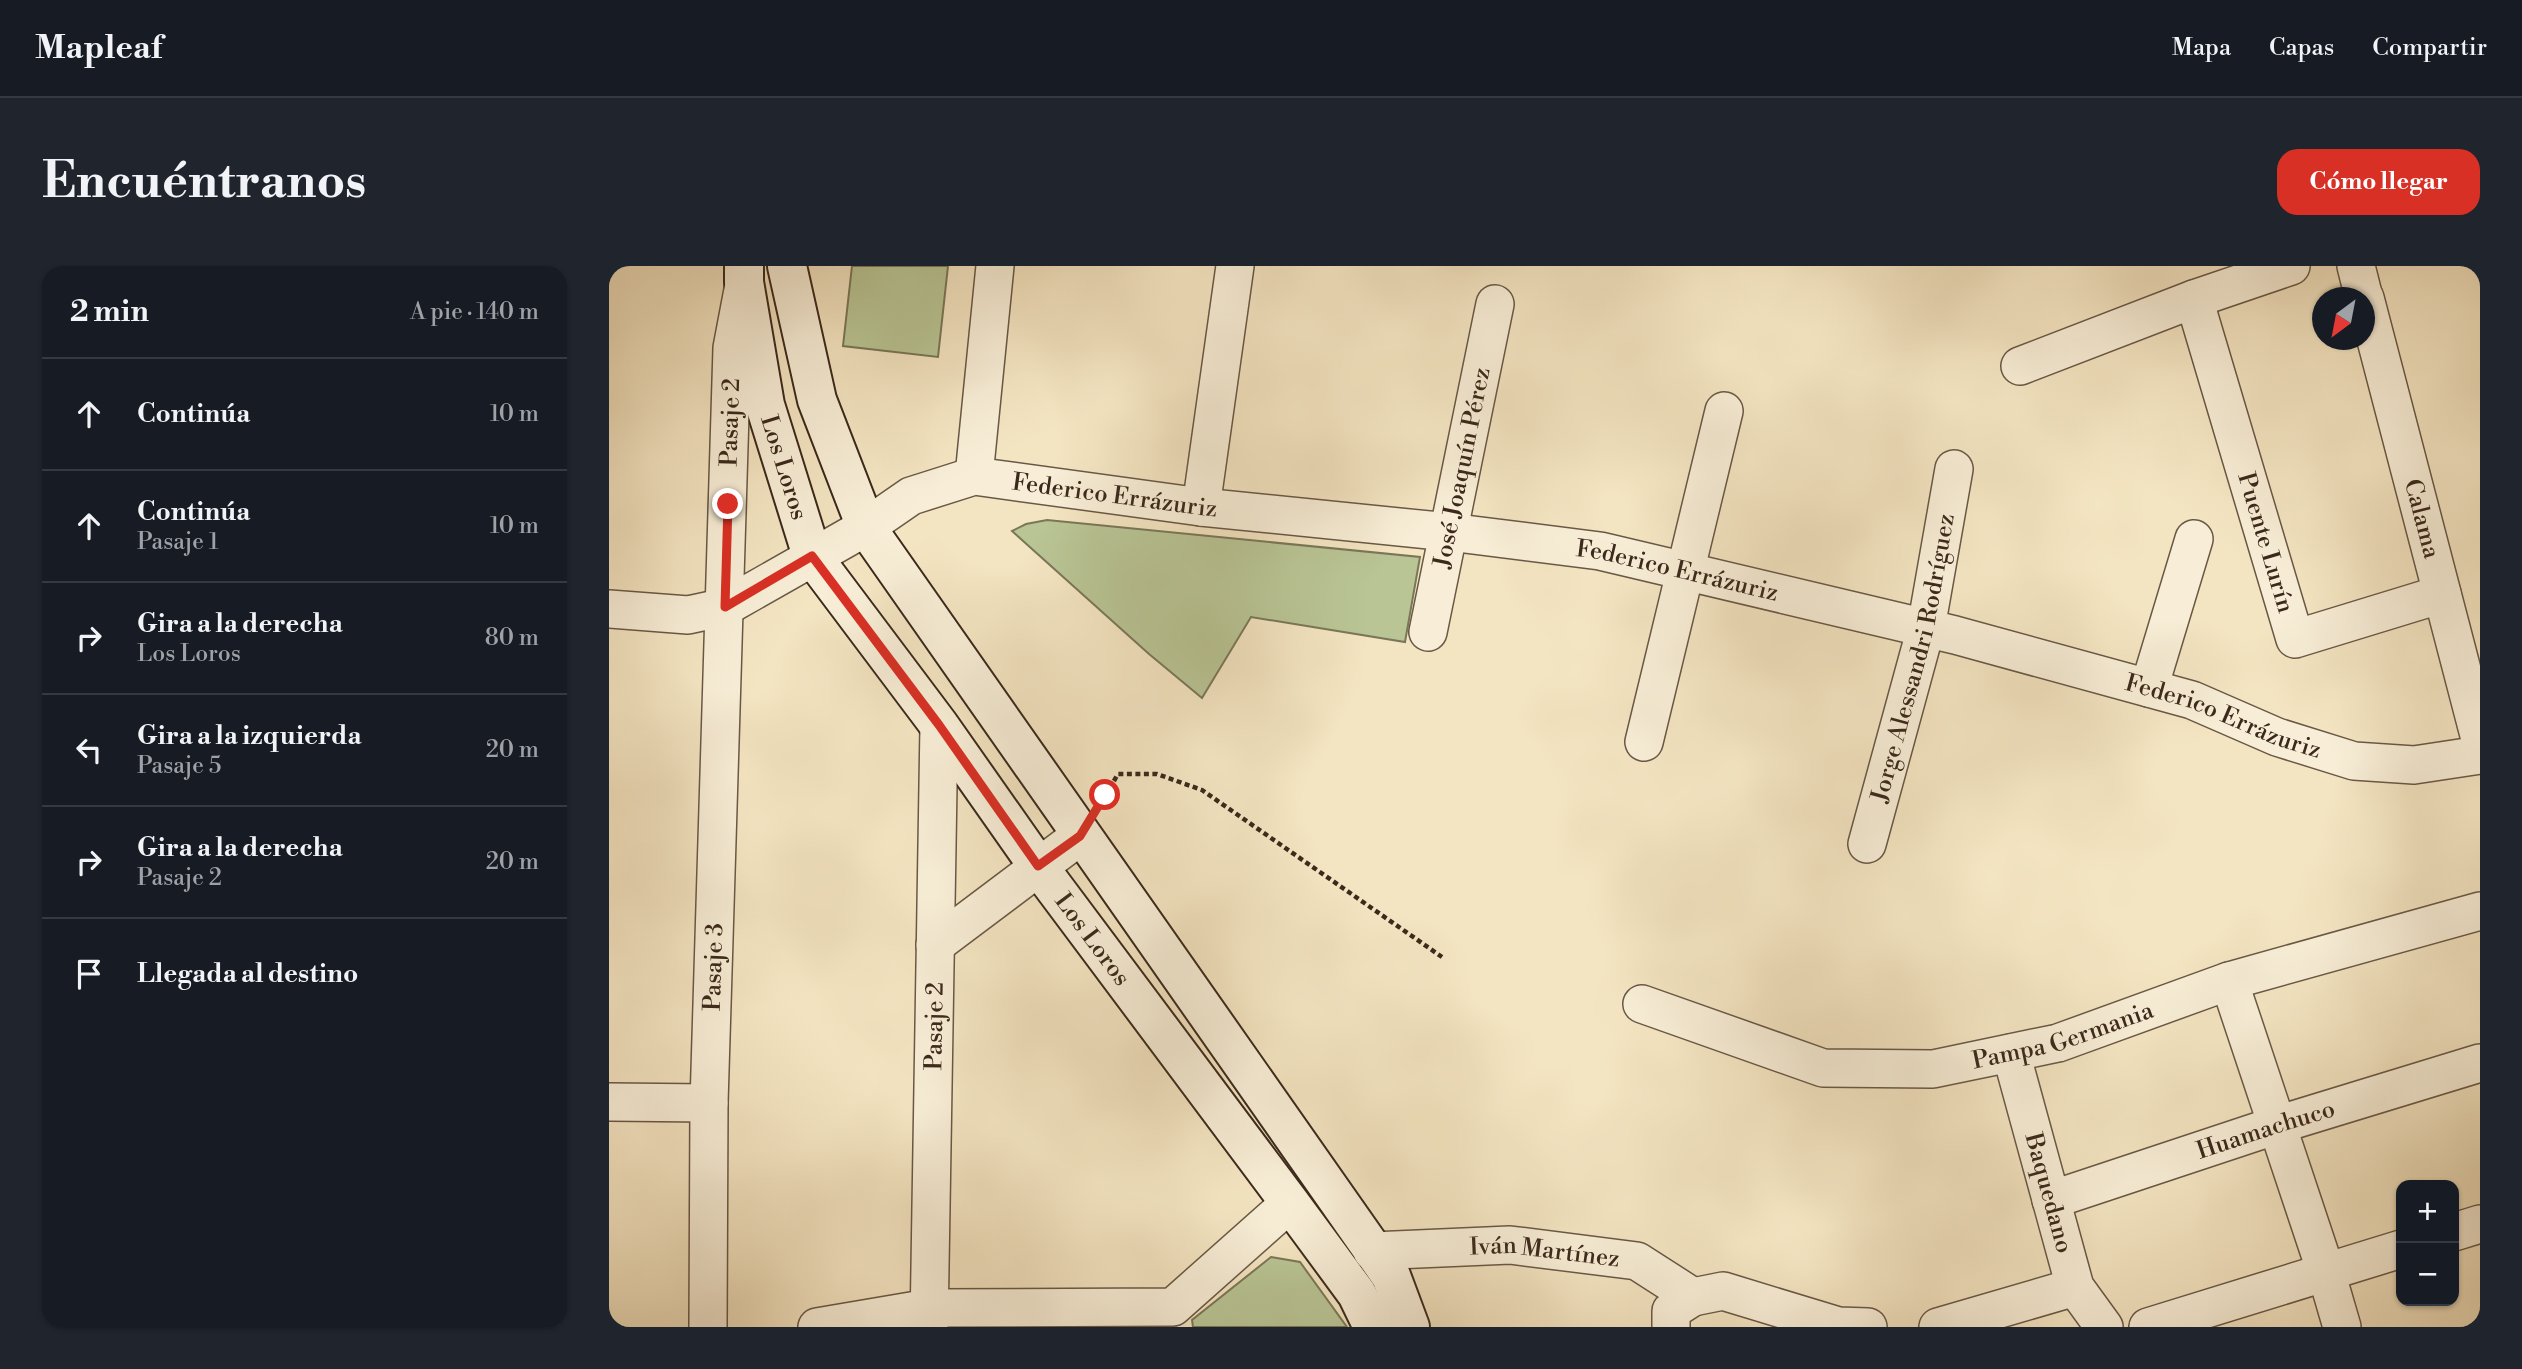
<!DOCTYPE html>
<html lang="es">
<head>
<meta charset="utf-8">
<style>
  body { margin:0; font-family:"Libre Bodoni",serif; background:#20242c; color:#f1f3f6 }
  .controls { position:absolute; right:21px; bottom:21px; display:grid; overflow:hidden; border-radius:14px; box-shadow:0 2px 5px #0004 }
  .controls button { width:63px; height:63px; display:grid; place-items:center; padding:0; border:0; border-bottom:2px solid #363941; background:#171b24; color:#f1f3f6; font:35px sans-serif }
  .compass { position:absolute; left:1703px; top:21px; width:63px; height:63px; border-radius:50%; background:#171b24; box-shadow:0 2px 5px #0004; rotate:212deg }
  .stop { position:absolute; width:21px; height:21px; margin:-16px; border:5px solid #d93025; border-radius:50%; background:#fff }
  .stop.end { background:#d93025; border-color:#fff; box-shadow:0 2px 7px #0008 }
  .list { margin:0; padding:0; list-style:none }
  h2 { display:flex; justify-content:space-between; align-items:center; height:91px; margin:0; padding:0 28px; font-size:30px }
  h2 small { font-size:23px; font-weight:400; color:#9ea1a6 }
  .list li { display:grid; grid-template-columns:46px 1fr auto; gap:21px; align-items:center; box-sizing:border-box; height:112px; padding:0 28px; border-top:2px solid #363941 }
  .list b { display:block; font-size:26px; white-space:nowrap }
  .list p { margin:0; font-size:23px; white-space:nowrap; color:#9ea1a6 }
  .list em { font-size:23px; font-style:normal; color:#9ea1a6 }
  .icon { flex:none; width:38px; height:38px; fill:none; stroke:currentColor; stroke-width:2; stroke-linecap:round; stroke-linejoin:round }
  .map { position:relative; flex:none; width:1871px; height:1061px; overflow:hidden; border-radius:21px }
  header { display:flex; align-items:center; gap:42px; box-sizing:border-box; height:98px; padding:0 35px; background:#171b24; border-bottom:2px solid #363941 }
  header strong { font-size:33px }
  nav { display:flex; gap:38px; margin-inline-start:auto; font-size:24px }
  .intro { display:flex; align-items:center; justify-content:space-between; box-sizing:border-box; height:168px; padding:0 42px }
  h1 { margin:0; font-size:49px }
  .button { padding:18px 32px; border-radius:21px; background:#d93025; color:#fff; font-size:24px; font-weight:700 }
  main { display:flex; gap:42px; padding:0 42px }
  aside { flex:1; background:#171b24; border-radius:21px; box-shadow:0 2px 5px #0004 }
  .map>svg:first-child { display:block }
</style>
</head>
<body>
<header>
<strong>Mapleaf</strong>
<nav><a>Mapa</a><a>Capas</a><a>Compartir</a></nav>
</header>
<div class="intro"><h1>Encuéntranos</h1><a class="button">Cómo llegar</a></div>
<main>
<aside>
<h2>2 min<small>A pie · 140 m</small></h2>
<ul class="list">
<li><svg class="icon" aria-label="ahead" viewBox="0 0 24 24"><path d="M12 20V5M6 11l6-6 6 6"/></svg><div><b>Continúa</b></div><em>10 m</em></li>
<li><svg class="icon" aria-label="ahead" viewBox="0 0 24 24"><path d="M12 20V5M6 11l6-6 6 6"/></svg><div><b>Continúa</b><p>Pasaje 1</p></div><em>10 m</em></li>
<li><svg class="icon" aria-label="right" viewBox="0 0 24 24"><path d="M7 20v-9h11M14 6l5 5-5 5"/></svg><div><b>Gira a la derecha</b><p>Los Loros</p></div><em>80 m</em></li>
<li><svg class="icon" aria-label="left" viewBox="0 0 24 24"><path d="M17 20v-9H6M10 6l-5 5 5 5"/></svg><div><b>Gira a la izquierda</b><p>Pasaje 5</p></div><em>20 m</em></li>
<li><svg class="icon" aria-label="right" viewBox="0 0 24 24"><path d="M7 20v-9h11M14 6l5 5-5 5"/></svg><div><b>Gira a la derecha</b><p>Pasaje 2</p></div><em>20 m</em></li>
<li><svg class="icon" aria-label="arrive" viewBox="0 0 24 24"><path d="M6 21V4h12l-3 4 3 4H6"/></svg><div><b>Llegada al destino</b></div></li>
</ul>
</aside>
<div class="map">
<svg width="1871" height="1061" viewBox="0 0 1871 1061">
  <rect width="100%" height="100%" fill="#f4e5c2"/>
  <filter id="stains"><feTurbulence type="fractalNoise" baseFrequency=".00286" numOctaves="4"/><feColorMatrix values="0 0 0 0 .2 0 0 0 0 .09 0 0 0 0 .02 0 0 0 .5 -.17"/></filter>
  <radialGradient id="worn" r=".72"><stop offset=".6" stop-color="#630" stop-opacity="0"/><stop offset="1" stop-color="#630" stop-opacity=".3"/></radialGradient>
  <path fill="#b9c595" stroke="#7a7758" stroke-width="2" d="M243,0h96l-10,91 -95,-11z
    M438,254l373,37 -15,85 -154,-25 -49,81 -53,-44 -137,-123 14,-7z
    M662,991l29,5 47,65h-154l-1,-7z"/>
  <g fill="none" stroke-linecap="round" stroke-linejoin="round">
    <g stroke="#695846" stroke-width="40">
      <g id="minor">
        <path d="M1747,0l8,32"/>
        <path id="s1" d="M1756,32l115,441"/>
        <path id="s2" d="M1585,33l101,340 147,-45"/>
        <path d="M1411,100l174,-67 97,-33"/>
        <path d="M365,210l21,-210"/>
        <path d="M592,241l34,-241"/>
        <path id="s3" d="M0,343l79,6 37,-8 141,-80 45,-31 63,-20 227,31 248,25 151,19 355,84 237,65 85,37 77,24 60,4 66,-10"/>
        <path id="s4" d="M819,366l67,-328"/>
        <path d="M1540,422l45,-149"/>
        <path d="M1035,476l80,-331"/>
        <path id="s5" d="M1258,578l59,-216 28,-159"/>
        <path d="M326,679l145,-109"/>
        <path d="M1620,715l97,291 16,55"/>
        <path id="s6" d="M1033,738l181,64 110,1 125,-26 171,-62 251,-70"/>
        <path id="s7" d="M1402,787l64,234 29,40"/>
        <path d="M0,836l100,1"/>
        <path id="s8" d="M1442,934l226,-75 203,-62"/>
        <path d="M1845,966l26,-8"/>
        <path id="s9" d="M763,985l138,-6 127,16 56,36 30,-6 115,35 30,1"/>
        <path id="s10" d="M99,1061l1,-224 23,-755 11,-58"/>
        <path d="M208,1061l112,-19 244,-1 117,-104"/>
        <path id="s11" d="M320,1061l10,-602"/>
        <path d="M1062,1061v-16l22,-14"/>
        <path d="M1329,1061l137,-40"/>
        <path d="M1539,1061l253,-78"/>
      </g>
    </g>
    <g stroke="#3b291c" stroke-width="42">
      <g id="secondary">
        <path id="s12" d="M135,0v16l21,123 47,151 127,169 99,141 252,337 67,91 16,33"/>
        <path d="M178,0l30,134 49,127 525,749 19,51"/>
      </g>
    </g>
    <path stroke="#3b291c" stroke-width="4.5" stroke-dasharray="5 3.5" stroke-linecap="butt" d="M492,537l17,-29h39l45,16 240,167"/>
    <use href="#minor" stroke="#f8eed7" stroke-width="37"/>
    <use href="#secondary" stroke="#f8eed7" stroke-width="38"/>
  </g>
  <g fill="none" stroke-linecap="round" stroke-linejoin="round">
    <path stroke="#d93025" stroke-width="9" d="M119,238l-3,103 87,-51 127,169 99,141 42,-30 25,-41"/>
  </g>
  <g text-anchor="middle" stroke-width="5" stroke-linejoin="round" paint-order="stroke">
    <g font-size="24" fill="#3b291c" stroke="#f8eed7">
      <text dy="8" stroke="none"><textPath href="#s10" startOffset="905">Pasaje 2</textPath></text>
      <text dy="8" stroke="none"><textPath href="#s12" startOffset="206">Los Loros</textPath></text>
      <text dy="8" stroke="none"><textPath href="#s4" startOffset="168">José Joaquín Pérez</textPath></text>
      <text dy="8" stroke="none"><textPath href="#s3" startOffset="542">Federico Errázuriz</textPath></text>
      <text dy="8" stroke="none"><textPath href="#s1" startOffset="228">Calama</textPath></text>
      <text dy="8" stroke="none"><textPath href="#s2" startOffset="254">Puente Lurín</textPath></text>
      <text dy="8" stroke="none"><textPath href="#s3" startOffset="1110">Federico Errázuriz</textPath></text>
      <text dy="8" stroke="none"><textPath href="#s5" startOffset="192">Jorge Alessandri Rodríguez</textPath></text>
      <text dy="8" stroke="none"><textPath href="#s3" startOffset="1676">Federico Errázuriz</textPath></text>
      <text dy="8" stroke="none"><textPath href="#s12" startOffset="774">Los Loros</textPath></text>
      <text dy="8" stroke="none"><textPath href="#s10" startOffset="360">Pasaje 3</textPath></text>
      <text dy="8" stroke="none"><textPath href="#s11" startOffset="301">Pasaje 2</textPath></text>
      <text dy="8" stroke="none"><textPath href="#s6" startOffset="436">Pampa Germania</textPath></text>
      <text dy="8" stroke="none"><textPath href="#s8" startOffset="226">Huamachuco</textPath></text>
      <text dy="8" stroke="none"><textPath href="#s7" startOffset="145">Baquedano</textPath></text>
      <text dy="8" stroke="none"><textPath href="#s9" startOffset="173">Iván Martínez</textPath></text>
    </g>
  </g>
  <rect width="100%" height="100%" filter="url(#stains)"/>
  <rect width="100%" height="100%" fill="url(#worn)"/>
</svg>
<div class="controls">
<button>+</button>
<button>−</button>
</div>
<svg class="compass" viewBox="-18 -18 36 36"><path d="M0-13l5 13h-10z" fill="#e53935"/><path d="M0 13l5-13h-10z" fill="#9ea1a6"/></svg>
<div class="stop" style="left:496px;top:529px"></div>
<div class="stop end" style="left:119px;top:238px"></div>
</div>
</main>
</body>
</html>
